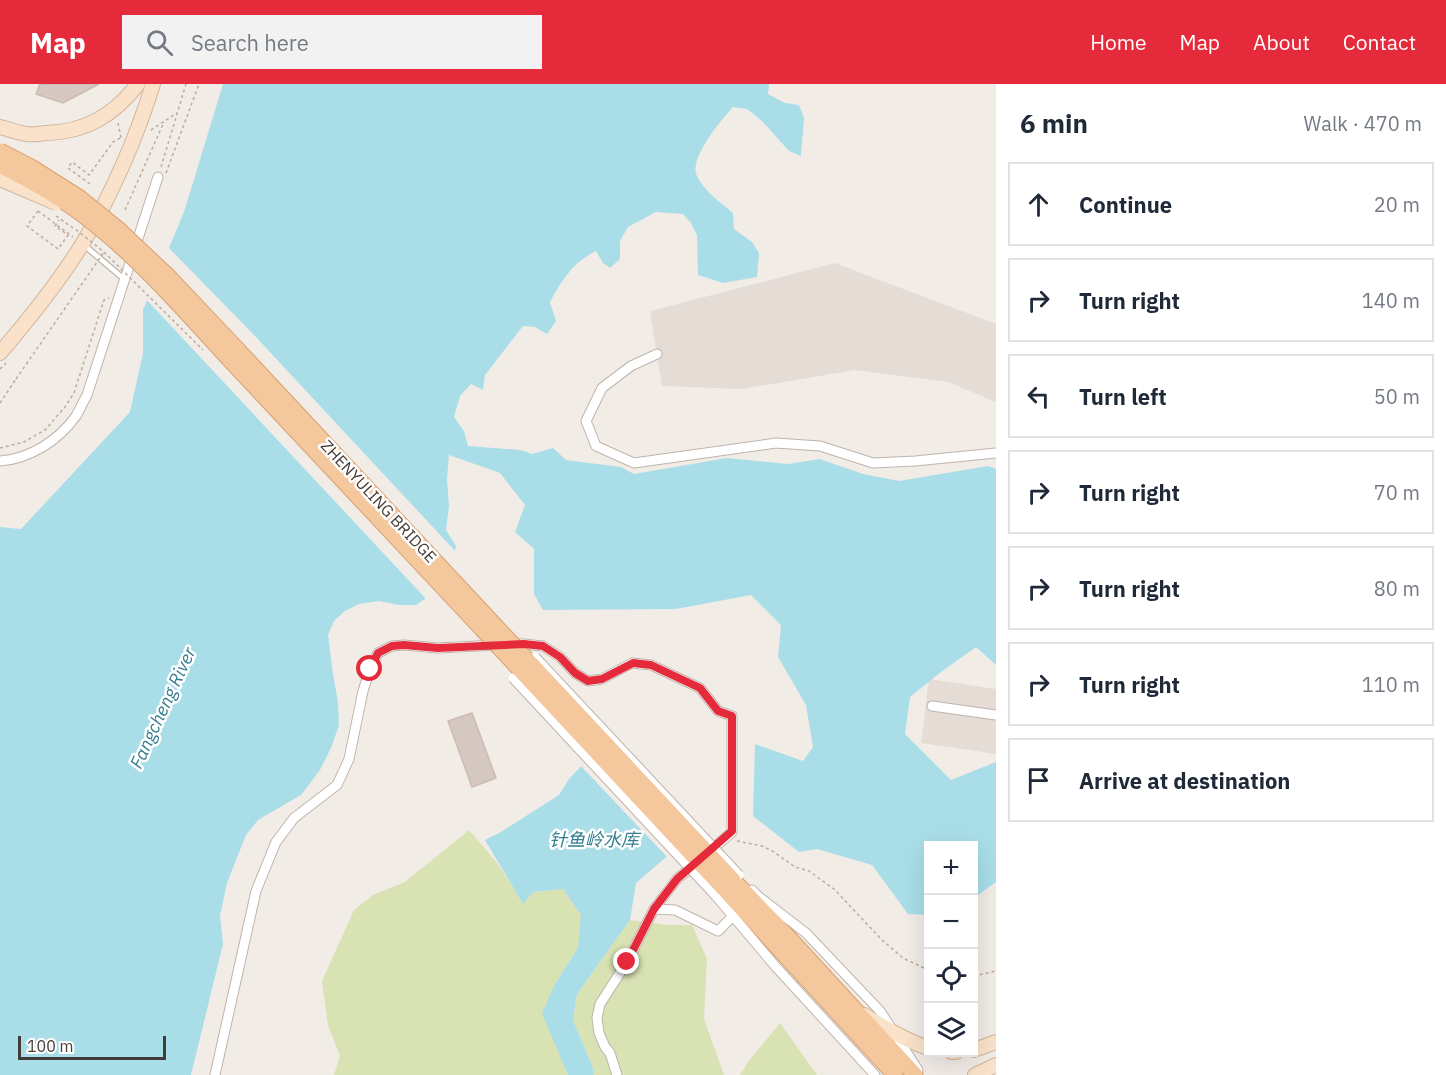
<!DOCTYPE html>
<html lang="en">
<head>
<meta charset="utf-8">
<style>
  body { margin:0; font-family:"IBM Plex Sans","Noto Sans SC",sans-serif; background:#f2f2f3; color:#1f2937 }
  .controls { position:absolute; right:18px; bottom:18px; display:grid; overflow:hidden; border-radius:0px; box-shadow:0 6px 24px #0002 }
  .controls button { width:54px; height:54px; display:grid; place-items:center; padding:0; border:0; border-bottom:2px solid #e0e1e3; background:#fff; color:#1f2937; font:30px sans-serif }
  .scale { position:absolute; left:18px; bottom:15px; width:148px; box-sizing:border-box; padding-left:6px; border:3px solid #443b36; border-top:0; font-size:16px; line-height:21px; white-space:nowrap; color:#443b36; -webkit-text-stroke:4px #fff; paint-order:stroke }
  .stop { position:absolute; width:18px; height:18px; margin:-14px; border:4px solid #e52b3b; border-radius:50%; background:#fff }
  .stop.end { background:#e52b3b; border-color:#fff; box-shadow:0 2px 6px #0008 }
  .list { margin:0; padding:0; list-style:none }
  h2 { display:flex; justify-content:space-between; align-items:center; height:78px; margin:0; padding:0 24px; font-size:26px }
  h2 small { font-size:20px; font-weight:400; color:#747a83 }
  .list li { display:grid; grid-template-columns:39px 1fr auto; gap:18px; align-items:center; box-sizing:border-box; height:84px; margin:0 12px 12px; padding:0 12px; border:2px solid #e0e1e3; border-radius:0px }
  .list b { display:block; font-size:22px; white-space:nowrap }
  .list em { font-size:20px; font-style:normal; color:#747a83 }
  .icon { flex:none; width:33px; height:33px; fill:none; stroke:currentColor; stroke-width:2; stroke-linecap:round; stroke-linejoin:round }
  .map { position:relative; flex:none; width:996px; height:991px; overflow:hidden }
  header { display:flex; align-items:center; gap:36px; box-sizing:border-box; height:84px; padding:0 30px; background:#e52b3b; color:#fff }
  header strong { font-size:28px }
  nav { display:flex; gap:33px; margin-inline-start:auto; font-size:21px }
  .search { width:420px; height:54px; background:#f2f2f3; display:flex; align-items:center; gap:15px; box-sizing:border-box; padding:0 21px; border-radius:0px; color:#747a83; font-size:22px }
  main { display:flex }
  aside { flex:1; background:#fff }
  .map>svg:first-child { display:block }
</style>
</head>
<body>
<header>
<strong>Map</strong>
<div class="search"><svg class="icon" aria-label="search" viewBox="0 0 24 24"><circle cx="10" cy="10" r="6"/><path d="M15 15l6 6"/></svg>Search here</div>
<nav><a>Home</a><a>Map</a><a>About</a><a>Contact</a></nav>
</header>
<main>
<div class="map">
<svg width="996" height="991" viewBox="0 0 996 991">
  <rect width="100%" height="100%" fill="#f2ece7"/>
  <path fill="#e5dcd5" d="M835,179l161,61v78l-48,-20 -93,-12 -113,19 -80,-3 -12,-75z
    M929,595l67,10v65l-75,-11z"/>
  <path fill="#d8e2b3" d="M469,746l29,34 25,39 10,-11 30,-3 19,26 -4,33 -23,36 5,70 8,21h-234l6,-19 -12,-31 -6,-44 32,-71 19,-15 32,-13z
    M630,836l37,5h25l15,34 -3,60 20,56h-130l-1,-7 -20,-48 4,-26z
    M780,939l37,52h-77l8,-13z"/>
  <path fill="#a9dee9" d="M223,0h546l-1,10 17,9 14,2 5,13 -3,38 -12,-5 -27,-30 -15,-12 -14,-2c-11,12 -45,52 -36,69 7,15 23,26 36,37l1,16 18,13 7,11 -2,24 -34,6 -25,-8 -1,-40 -6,-12 -8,-9 -27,-2 -28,15 -8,14v18l-10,9 -7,-5 -7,-12c-23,11 -34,29 -46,51l6,19 -9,13 -12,-7 -12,-1 -38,49 -2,15 -12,-6 -11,12 -6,21 10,14 4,15 53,4 11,4 21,-6 13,12 55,7 13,7 93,-16 61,6 32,-5 43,15 36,7 89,-15 8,3v196l-20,-18 -35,25 -31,25 -5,37 46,46 45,-18v120l-22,16v-52h-46v69l-20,-1 -36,-49 -55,-16 -18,3 -46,-36 2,-72 48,17 10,-14 -7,-42 -28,-48 3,-32 -30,-30 -75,14 -133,1 -9,-16v-45l-19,-17 10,-27 -25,-32 -51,-18 -2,24 2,27 -3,24 10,16 -9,38 -31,21h-17l-20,-4 -20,3 -14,7 -11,10 -6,14 5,39 5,28 1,23 -8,23 -11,22 -19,25 -43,25 -12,15 -19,48 -7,33 3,28 -32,131h-191v-548l21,2 109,-117 13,-59v-43l41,-98z
    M592,671l87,91 -43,37 -6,37 -53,74 -4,26 20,48 1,7h-26l-26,-62 13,-29 23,-36 3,-33 -18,-26 -30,3 -10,12 -38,-64 16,-8 58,-37 10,-16z"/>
  <path fill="#f2ece7" d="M167,162l86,88 204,219 -7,33 -22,15 -283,-303z
    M590,668l92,96 -13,11 -90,-95z"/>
  <path fill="#d5c8c0" stroke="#ccbbb1" stroke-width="1.5" d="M40,0h59l-36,19 -27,-9z
    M472,629l24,65 -24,9 -24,-66z"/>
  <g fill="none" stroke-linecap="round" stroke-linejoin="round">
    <g stroke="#bfb4ad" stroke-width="7">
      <path id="lane" d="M84,161l40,34"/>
    </g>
    <g stroke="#bfb4ad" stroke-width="11">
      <path id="street" d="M657,270l-26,12 -29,22 -16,33 10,25 38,17 142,-20 44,3 53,17 42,-2 81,-8
        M0,377c30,-2 59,-21 76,-45 4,-7 7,-14 11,-21l71,-218
        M511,560h13l19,2 17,11 15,16 13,8 14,-2 30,-16 19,2 49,23 18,23 14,5v116l-24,21
        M932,622l64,9
        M752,806l6,6 48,37 74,78 38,59
        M716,812l60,71 99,108
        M654,825l21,1 43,21 16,-16
        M215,991l41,-184 20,-49 18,-24 43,-33 12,-26 14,-68 7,-22 8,-16 14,-7 12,-1 34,3 59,-3
        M617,991l-7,-22 -5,-6 -6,-14 -2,-15 3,-14 27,-42 27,-53 23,-30 18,-15"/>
    </g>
    <g stroke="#d0b69c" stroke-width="16">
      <path id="secondary" d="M0,43c9,2 18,6 27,7 6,1 13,0 19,-1 40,-1 68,-18 92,-49
        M0,269c30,-35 59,-71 83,-110 29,-50 53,-103 70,-159
        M864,931c21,13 41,25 64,33
        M974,966l22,-8
        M952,968h4
        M975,991l21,-10"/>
    </g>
    <g stroke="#d89f6f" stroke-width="17">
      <path id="primary" d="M237,265l254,272
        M228,274l254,271
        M733,796l59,61 123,134
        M724,805l171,186"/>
    </g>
    <path stroke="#bcaa9d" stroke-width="1.5" stroke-dasharray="3 3" stroke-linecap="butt" d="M118,39l3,15
      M151,46l26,-17
      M161,83l25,-83
      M166,89l33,-89
      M90,100l-22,-16 4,-6 17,13 24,-33 7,-4
      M125,126l39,-88
      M38,127l35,26
      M0,285l6,-6
      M0,319l16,-24
      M0,364l24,-6 21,-12 20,-23 9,-14 28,-87 2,-6 5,-2
      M737,757l25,5 12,6 21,15 14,4 25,18 48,51 21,18 25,12
      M974,892l22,-5"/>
    <use href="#lane" stroke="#fff" stroke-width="4.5"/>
    <use href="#street" stroke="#fff" stroke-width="9"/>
    <use href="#secondary" stroke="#f9e2c9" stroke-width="14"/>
    <use href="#primary" stroke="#f4c79d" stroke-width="15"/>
    <g stroke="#bfb4ad" stroke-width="11" stroke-linecap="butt">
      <path id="street-bridge" d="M535,573l204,218
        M513,594l203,218"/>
    </g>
    <g stroke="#d0b69c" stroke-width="16" stroke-linecap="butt">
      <path id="secondary-bridge" d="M0,95l56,24"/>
    </g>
    <g stroke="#d89f6f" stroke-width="17" stroke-linecap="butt">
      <path id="primary-bridge" d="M0,67l31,16 49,31 37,30 52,49 68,72
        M0,81c30,15 60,32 87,53 52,40 96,91 141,140
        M491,537l242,259
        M482,545l242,260"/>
    </g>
    <path stroke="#bcaa9d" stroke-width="1.5" stroke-dasharray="3 3" stroke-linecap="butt" d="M38,127l-11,15 31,23 10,-14 -13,-9 4,-6
      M56,132l23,16 25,20 99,98
      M16,295l88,-127"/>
    <use href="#street-bridge" stroke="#fff" stroke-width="9"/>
    <use href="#secondary-bridge" stroke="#f9e2c9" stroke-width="14"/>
    <use href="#primary-bridge" stroke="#f4c79d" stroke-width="15"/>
  </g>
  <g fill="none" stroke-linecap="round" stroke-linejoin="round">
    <path stroke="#e52b3b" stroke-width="8" d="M370,585l8,-16 14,-7 12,-1 34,3 86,-4 19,2 17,11 15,16 13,8 14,-2 31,-16 18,2 49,23 18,23 14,5v115l-55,48 -23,30 -27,53"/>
  </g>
  <g text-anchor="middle" stroke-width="5" stroke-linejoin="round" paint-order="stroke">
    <g font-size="16" fill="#443b36" stroke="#fff">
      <text transform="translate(379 417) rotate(47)" y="6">ZHENYULING BRIDGE</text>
    </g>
    <g font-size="18" font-style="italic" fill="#347e8f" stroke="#fff">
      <text transform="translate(163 624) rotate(-65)" y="6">Fangcheng River</text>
      <text x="594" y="762">针鱼岭水库</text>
    </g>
  </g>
</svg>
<div class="controls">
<button>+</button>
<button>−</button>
<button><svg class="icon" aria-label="locate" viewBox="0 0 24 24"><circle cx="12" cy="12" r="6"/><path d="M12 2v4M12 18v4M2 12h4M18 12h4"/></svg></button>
<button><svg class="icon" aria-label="layers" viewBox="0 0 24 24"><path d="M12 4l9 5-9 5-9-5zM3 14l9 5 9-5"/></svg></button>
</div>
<div class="scale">100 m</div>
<div class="stop" style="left:370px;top:585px"></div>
<div class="stop end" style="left:627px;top:878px"></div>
</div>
<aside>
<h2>6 min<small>Walk · 470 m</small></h2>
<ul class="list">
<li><svg class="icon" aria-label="ahead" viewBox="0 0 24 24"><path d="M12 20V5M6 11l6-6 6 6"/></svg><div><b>Continue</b></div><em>20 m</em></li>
<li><svg class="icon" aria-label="right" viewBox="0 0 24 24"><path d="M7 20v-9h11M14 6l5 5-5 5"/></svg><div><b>Turn right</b></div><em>140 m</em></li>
<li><svg class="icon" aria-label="left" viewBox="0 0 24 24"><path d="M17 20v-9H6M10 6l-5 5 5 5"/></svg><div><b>Turn left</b></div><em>50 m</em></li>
<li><svg class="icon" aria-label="right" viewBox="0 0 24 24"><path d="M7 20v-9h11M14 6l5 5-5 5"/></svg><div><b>Turn right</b></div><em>70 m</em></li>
<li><svg class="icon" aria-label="right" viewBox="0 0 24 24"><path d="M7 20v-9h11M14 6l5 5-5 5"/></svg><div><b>Turn right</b></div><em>80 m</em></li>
<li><svg class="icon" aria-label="right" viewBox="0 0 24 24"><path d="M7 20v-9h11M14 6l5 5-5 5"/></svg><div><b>Turn right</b></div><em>110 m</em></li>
<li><svg class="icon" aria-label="arrive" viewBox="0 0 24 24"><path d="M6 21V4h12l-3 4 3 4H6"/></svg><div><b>Arrive at destination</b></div></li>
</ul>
</aside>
</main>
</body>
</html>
